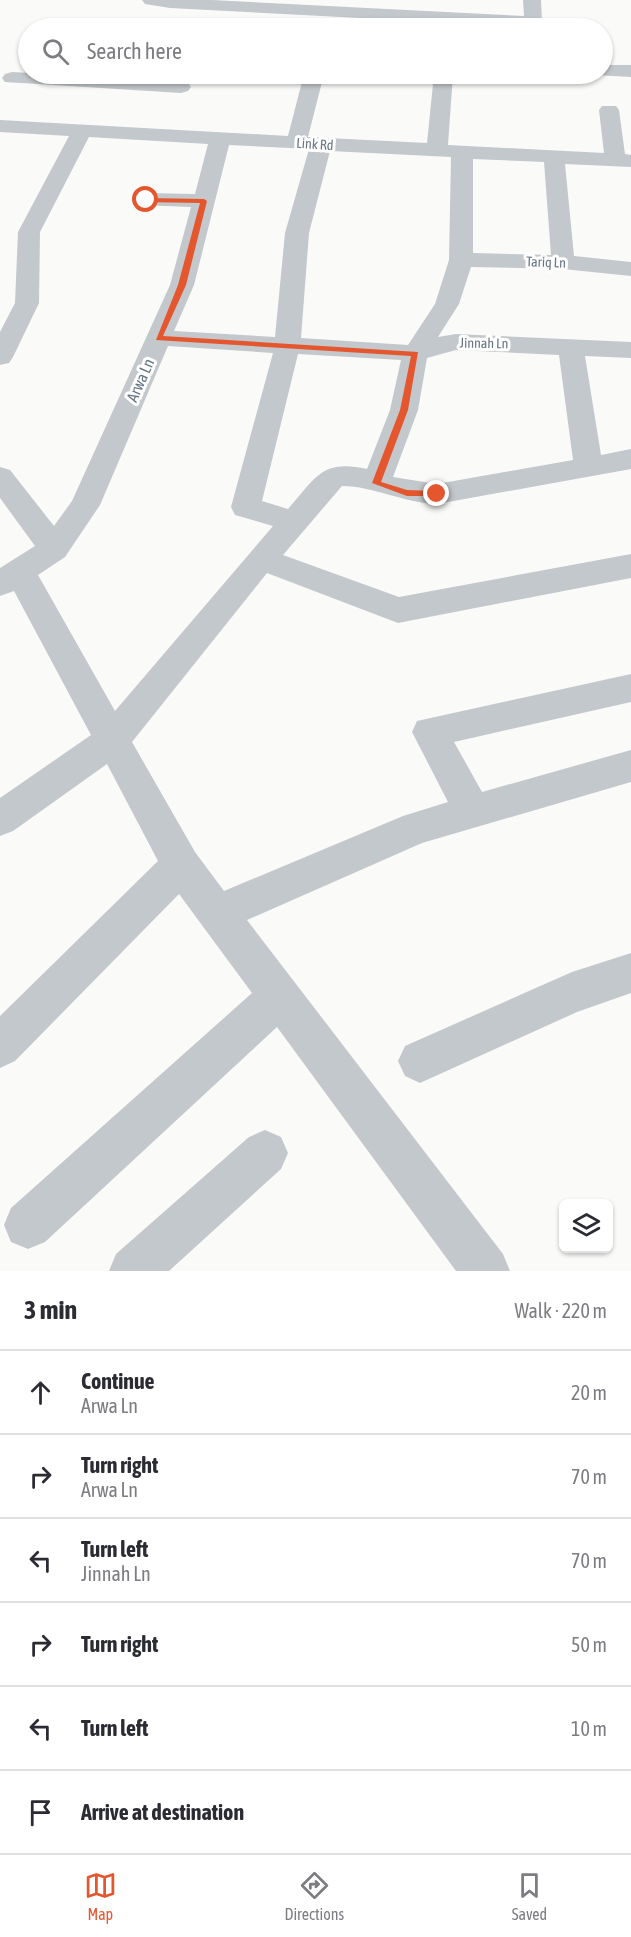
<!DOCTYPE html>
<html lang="en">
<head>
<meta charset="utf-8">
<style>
  body { margin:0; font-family:"Asap Condensed",sans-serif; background:#f2f2f3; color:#2b2b33 }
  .controls { position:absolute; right:18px; bottom:18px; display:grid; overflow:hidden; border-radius:9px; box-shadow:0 2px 4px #0004 }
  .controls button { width:54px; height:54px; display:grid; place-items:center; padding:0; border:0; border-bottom:2px solid #e1e1e2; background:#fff; color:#2b2b33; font:30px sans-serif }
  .stop { position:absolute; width:18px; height:18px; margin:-14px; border:4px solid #e4572e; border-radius:50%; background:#fff }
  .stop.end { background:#e4572e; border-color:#fff; box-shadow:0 2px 6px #0008 }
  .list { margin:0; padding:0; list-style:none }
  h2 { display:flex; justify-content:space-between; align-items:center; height:78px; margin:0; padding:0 24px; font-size:26px }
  h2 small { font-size:20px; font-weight:400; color:#7c7c81 }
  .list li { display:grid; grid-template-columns:39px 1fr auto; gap:18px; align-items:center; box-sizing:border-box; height:84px; padding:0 24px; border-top:2px solid #e1e1e2 }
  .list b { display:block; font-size:22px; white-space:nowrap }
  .list p { margin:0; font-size:20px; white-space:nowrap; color:#7c7c81 }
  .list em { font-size:20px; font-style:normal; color:#7c7c81 }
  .icon { flex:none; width:33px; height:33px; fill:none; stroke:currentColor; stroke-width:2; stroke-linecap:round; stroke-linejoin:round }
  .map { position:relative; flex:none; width:631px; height:1271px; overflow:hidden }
  .search { position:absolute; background:#fff; box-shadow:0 2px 4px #0004; left:18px; right:18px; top:18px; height:66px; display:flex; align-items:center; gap:15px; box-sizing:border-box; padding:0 21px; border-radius:33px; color:#7c7c81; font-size:22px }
  .sheet { height:582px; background:#fff }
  nav { display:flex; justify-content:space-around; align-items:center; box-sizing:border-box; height:84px; border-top:2px solid #e1e1e2; background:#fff; font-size:16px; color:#7c7c81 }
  nav a { display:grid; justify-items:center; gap:3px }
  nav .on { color:#e4572e }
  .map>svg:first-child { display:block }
</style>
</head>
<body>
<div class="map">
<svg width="631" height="1271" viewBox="0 0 631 1271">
  <rect width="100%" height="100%" fill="#fafaf8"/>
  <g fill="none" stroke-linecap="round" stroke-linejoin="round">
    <path fill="#c3c8cc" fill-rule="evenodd" d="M142,0h70l312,16 -1,-16h18l1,22 -3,4 -6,1 -363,-19 -25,-4z
      M602,65h29v12l-36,-2 -1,-1h8z
      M12,72l169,9 7,2 3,4 -3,4 -7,2 -176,-11 -3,-4 3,-4z
      M304,74h20l-16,63 119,6 7,-69h19l-5,71 156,8 -5,-43 3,-4h14l3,4 6,44 6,1v12l-66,-3 9,92 57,6v14l-68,-7 -92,-2 -12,37 -21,33 18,-3 175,8v16l-46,-2 16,99 30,-6v20l-194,35c-33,-1 -64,-18 -95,-18l-59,69 116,42 232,-43v24l-233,45 -131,-50 -135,169 63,110 29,39 179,-75 45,-14 -36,-70 5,-11 214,-47v28l-177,40 28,50 149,-42v32l-209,61 -175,77 256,334 7,17h-54l-179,-244 -232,215 -17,7 -17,-7 -7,-17 7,-17 241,-215 -73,-99 -164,167 -15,7v-52l158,-155 -51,-97 -94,67 -13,5v-38l91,-63 -77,-144 -14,5v-28l35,-22 -35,-48v-31l10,3 44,56 18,-25 98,-216 21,-78 -53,-2 -3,-5 3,-5 8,-2 49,1 13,-50 -119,-7 -49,95 -1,71 -26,54 -4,6 -9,2v-33l15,-29 3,-71 51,-96 -69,-4v-12l288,16zM229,145l80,4 -24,84 -10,104 -101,-6 20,-46zM330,151l121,6 -2,103 -14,44 -27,41 -107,-7 8,-105zM473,159l71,3 7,93 -78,-2zM168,346l105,7 -42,154 4,8 38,11 -158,185 -77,-136 27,-18 35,-52zM456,350l103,5 14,105 -136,24 -44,-7 25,-67 9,-52zM298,354l103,6 -11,50 -23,59c-46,-10 -51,9 -79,40l-26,-8z
      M631,953v40l-54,19 -157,71 -15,-7 -7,-15 7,-15 167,-74z
      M265,1130l16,7 7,16 -7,16 -112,102h-60l7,-17 133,-117z"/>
  </g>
  <path fill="#e4572e" d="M146,198l58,1 3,2 -21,84 -23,51 255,16 -10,58 -27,72 26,8 30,1 3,1v4h-33l-35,-13 28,-73 11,-54 -255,-16 22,-55 22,-82 -56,-1z"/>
  <g text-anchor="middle" stroke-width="6" stroke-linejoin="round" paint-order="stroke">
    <g font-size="14" fill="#657683" stroke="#fff">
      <text transform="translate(315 144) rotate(4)" y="5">Link Rd</text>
      <text transform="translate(546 262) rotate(2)" y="5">Tariq Ln</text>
      <text transform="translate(484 343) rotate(1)" y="5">Jinnah Ln</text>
    </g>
    <g font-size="16" fill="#657683" stroke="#fff">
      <text transform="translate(140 380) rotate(-66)" y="6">Arwa Ln</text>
    </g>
  </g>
</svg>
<div class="controls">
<button><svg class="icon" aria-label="layers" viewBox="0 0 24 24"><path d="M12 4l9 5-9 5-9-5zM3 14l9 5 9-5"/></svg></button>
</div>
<div class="stop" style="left:146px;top:200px"></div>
<div class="stop end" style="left:437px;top:494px"></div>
<div class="search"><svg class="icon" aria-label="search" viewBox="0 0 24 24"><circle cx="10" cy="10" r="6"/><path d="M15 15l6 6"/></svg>Search here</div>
</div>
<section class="sheet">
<h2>3 min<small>Walk · 220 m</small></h2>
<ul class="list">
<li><svg class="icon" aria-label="ahead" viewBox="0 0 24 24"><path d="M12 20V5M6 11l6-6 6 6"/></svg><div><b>Continue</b><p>Arwa Ln</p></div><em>20 m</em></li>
<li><svg class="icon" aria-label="right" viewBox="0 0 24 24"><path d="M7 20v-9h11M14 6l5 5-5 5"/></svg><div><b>Turn right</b><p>Arwa Ln</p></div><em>70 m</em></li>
<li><svg class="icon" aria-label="left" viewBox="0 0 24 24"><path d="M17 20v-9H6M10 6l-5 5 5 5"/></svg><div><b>Turn left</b><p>Jinnah Ln</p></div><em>70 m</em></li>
<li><svg class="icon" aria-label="right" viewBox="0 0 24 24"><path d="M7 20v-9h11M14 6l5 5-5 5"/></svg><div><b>Turn right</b></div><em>50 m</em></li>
<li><svg class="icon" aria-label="left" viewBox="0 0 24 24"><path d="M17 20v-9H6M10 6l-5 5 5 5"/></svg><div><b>Turn left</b></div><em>10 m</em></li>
<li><svg class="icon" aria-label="arrive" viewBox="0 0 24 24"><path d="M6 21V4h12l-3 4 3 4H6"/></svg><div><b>Arrive at destination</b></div></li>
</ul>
</section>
<nav>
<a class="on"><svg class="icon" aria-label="map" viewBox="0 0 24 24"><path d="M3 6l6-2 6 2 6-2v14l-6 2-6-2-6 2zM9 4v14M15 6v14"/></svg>Map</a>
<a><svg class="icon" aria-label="directions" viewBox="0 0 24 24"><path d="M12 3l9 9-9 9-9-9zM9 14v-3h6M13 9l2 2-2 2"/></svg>Directions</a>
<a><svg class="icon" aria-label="saved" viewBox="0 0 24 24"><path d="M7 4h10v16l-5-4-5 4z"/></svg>Saved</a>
</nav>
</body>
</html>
